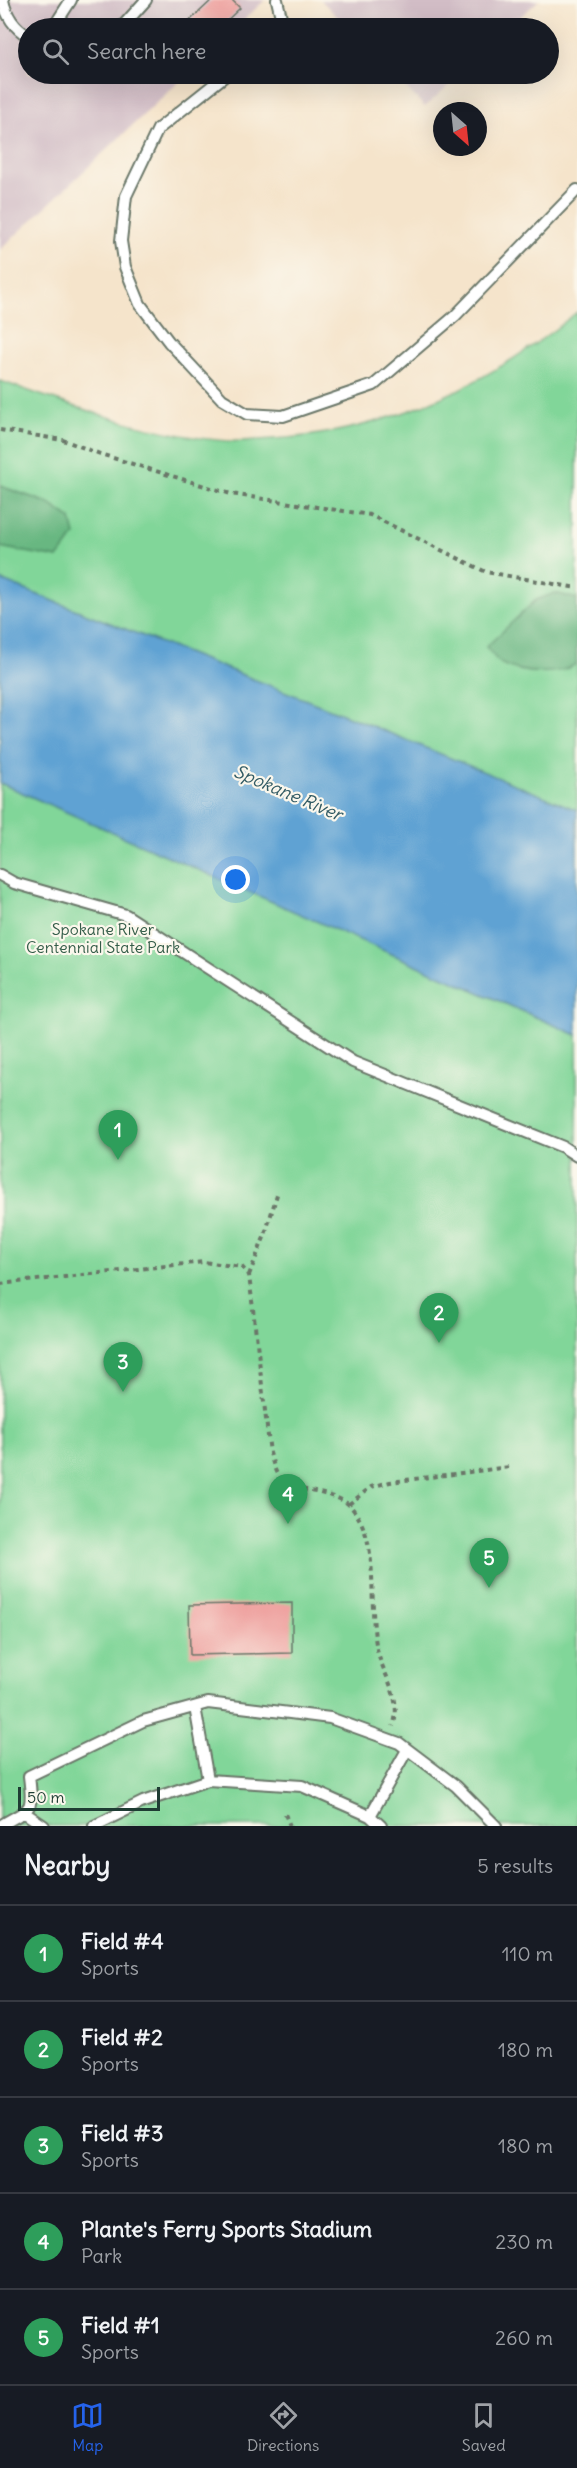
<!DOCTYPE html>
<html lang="en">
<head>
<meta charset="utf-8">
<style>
  body { margin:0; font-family:Delius,sans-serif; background:#242831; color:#f1f3f6 }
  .compass { position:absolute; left:433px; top:102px; width:54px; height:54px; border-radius:50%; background:#171b24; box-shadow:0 6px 24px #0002; rotate:153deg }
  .scale { position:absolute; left:18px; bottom:15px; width:142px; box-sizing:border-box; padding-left:6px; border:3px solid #1f3d34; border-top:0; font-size:16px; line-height:21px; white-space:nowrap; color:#1f3d34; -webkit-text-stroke:4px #fbf7ec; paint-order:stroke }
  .you { position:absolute; left:236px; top:880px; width:21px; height:21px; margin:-15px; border:4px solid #fff; border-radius:50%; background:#1a73e8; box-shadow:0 0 0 9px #1a73e833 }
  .badge { display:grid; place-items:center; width:39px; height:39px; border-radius:50%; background:#2563eb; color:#fff; font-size:20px; font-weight:700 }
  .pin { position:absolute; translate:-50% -50px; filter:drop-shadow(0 2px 3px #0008) }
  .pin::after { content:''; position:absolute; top:32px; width:21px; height:18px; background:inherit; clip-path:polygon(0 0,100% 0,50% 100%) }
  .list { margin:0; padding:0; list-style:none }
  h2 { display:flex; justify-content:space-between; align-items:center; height:78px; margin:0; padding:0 24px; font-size:26px }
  h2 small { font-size:20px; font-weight:400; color:#9ea1a6 }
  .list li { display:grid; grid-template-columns:39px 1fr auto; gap:18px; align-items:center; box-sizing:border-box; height:96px; padding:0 24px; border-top:2px solid #363941 }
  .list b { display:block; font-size:22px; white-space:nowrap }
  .list p { margin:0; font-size:20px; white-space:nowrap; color:#9ea1a6 }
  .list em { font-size:20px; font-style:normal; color:#9ea1a6 }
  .icon { flex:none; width:33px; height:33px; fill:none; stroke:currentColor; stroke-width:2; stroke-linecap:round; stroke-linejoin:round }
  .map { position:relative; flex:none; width:577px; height:1826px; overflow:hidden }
  .search { position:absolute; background:#171b24; box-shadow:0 6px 24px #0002; left:18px; right:18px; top:18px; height:66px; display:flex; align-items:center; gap:15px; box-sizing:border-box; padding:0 21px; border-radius:33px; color:#9ea1a6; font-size:22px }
  .sheet { height:558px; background:#171b24 }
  nav { display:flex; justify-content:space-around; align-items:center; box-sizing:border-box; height:84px; border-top:2px solid #363941; background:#171b24; font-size:16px; color:#9ea1a6 }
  nav a { display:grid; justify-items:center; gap:3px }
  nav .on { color:#2563eb }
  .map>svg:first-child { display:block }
</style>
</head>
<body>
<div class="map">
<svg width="577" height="1826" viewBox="0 0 577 1826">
  <rect width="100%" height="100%" fill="#fbf7ec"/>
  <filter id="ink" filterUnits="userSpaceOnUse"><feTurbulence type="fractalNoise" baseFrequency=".0167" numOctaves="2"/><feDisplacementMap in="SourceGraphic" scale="12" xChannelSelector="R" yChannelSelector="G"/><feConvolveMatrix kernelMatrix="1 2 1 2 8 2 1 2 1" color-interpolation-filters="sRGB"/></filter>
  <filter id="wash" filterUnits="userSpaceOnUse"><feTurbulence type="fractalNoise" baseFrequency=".008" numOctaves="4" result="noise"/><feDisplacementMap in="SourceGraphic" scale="24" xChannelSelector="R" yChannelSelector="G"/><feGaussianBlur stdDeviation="1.35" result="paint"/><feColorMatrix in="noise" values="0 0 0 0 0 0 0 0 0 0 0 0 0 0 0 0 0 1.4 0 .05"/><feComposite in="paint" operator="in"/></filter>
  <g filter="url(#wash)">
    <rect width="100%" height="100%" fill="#f5e4cb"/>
    <path fill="#d2bdc6" d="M0,0h265l-30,28h-207v46h159l-187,176z
      M321,0h218l-31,28h-160z
      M393,74h68l-36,33z"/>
    <path fill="#81d699" stroke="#508a66" stroke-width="1.5" d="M577,312v287l-22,-6 16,74 6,-4v147l-227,-93 -350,-137v-33l58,11 13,-39 -23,-16 -48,-17v-105c74,25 149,54 228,60 14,1 30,-1 45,-2 114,-6 217,-55 304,-127z
      M0,783l577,252v791h-577z"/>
    <path fill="#68b781" stroke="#447a5a" stroke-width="1.5" d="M0,486l48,17 23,16 4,16 -17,23 -58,-11z
      M555,593l22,6v64c-18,14 -55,11 -75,1 -6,-3 -11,-12 -16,-17l50,-47z"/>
    <path fill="#5fa2d3" stroke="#3f7084" stroke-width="1.5" d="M0,580l350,137 227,93v225l-577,-252z"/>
    <g id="blocks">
      <path fill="#ee9e9c" d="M212,0h20l8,8 -21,20h-37z
        M292,1603v50l-102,2 -1,-50z"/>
    </g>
  </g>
  <g filter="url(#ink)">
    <use href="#blocks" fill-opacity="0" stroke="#6a7769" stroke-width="1.5"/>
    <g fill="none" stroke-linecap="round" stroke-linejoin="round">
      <g stroke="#6a7769" stroke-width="14">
        <path id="lane" d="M3,0c3,16 12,28 25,36
          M277,0l4,17 -4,11
          M53,28l18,-28
          M121,28l25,-28
          M227,74l-69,55 -32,67 -5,45 4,26 15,37 29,38 53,57 25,15 36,2 91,-31 81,-69 122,-126
          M0,875l14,8 112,32 227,147 210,85 14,9
          M195,1707l13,73
          M25,1813l19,13
          M370,1816l37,-66
          M0,1826c30,-19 34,-11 29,-50l114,-55 65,-18 122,15 69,25 57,43 40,40
          M94,1826l49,-24 65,-22 94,6 68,30 11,10"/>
      </g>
      <path stroke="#6a7769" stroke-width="4" stroke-dasharray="4.5 4.5" stroke-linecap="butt" d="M0,430l63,10 37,14 131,40 139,21 116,57 91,16
        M249,1275l16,-40 13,-44
        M0,1284l203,-22 39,5 7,8 21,178c3,9 4,18 10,25 14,16 57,12 71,29 33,38 14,103 28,150 8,23 23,45 14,69
        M349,1504l22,-17 19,-5 119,-15
        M285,1814l5,12"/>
      <use href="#lane" stroke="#fff" stroke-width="10"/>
    </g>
  </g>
  <g text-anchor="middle" stroke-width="4.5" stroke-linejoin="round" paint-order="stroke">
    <g font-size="16" fill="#335c48" stroke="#fbf7ec">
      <text x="103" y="935">Spokane River<tspan x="103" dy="18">Centennial State Park</tspan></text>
    </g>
    <g font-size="18" font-style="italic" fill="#325b64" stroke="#fbf7ec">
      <text transform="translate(288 793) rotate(23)" y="6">Spokane River</text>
    </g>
  </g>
</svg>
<svg class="compass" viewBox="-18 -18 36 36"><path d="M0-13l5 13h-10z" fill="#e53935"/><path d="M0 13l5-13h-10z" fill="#9ea1a6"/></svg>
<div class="scale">50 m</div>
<div class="you"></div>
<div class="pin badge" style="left:118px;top:1160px;background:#2e9e5b">1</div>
<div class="pin badge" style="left:439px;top:1343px;background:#2e9e5b">2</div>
<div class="pin badge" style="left:123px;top:1392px;background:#2e9e5b">3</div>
<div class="pin badge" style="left:288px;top:1524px;background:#2e9e5b">4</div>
<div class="pin badge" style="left:489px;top:1588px;background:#2e9e5b">5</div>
<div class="search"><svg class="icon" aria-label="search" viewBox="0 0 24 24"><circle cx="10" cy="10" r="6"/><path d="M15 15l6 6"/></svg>Search here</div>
</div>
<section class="sheet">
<h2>Nearby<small>5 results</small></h2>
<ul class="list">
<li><span class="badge" style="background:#2e9e5b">1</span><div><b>Field #4</b><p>Sports</p></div><em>110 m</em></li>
<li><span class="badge" style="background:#2e9e5b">2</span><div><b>Field #2</b><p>Sports</p></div><em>180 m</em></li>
<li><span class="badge" style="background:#2e9e5b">3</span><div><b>Field #3</b><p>Sports</p></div><em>180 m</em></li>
<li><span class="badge" style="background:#2e9e5b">4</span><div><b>Plante's Ferry Sports Stadium</b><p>Park</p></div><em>230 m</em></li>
<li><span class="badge" style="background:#2e9e5b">5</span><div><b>Field #1</b><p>Sports</p></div><em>260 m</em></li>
</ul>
</section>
<nav>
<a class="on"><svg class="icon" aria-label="map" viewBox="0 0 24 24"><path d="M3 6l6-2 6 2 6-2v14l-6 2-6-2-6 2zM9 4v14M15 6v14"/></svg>Map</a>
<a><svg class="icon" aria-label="directions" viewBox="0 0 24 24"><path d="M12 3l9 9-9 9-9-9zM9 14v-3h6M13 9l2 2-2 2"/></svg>Directions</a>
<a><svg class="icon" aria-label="saved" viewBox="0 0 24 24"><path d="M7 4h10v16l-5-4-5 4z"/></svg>Saved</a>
</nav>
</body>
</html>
